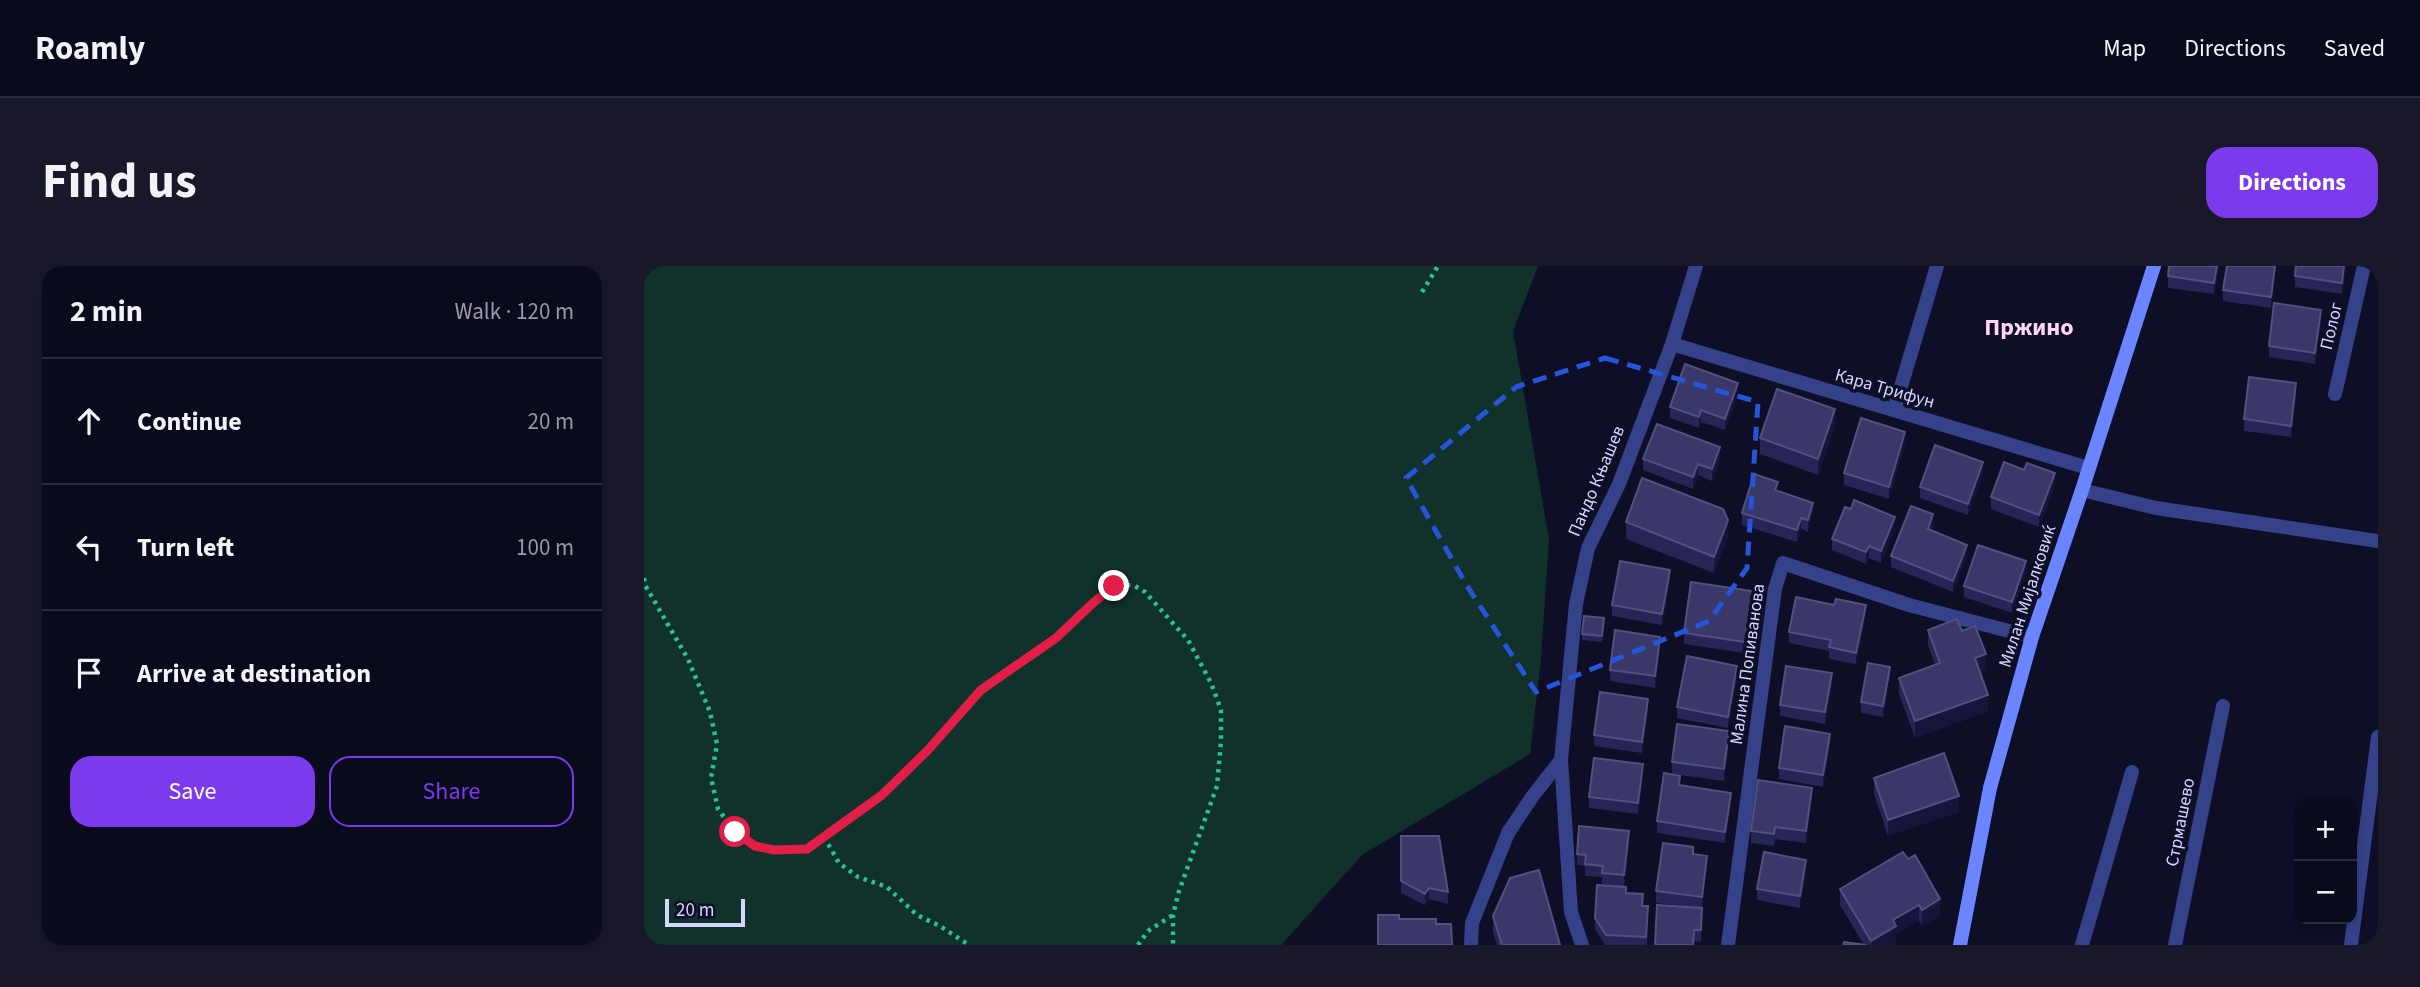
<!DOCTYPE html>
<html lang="en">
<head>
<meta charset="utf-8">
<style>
  body { margin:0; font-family:"Source Sans 3",sans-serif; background:#18182a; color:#f1f3f6 }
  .controls { position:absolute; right:21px; bottom:21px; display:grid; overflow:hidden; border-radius:14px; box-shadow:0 4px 10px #0003 }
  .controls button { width:63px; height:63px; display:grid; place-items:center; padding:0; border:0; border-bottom:2px solid #2a2b3b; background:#0a0a1d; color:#f1f3f6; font:35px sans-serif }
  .scale { position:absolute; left:21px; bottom:18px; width:80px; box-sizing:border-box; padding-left:7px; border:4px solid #d4d7ff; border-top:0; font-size:19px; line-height:24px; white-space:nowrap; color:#d4d7ff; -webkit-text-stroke:5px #0e0e27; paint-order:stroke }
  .stop { position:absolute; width:21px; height:21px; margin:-16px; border:5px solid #e11d48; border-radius:50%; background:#fff }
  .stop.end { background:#e11d48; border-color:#fff; box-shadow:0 2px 7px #0008 }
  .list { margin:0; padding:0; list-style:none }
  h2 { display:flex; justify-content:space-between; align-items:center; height:91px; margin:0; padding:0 28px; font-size:30px }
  h2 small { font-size:23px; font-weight:400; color:#999aa4 }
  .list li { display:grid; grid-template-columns:46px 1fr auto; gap:21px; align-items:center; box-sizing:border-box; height:126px; padding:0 28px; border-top:2px solid #2a2b3b }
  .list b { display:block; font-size:26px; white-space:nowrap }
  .list em { font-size:23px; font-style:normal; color:#999aa4 }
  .actions { display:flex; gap:14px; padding:21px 28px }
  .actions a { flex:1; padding:16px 0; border:2px solid #7c3aed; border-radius:21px; text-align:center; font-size:24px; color:#7c3aed }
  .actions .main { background:#7c3aed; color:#fff }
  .icon { flex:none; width:38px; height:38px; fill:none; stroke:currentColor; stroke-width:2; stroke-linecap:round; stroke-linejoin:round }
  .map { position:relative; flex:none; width:1734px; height:679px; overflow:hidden; border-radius:21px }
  header { display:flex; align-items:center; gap:42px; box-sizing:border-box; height:98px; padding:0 35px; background:#0a0a1d; border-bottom:2px solid #2a2b3b }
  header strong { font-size:33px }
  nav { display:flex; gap:38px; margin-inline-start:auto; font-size:24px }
  .intro { display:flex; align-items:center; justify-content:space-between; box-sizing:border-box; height:168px; padding:0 42px }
  h1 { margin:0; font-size:49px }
  .button { padding:18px 32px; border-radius:21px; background:#7c3aed; color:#fff; font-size:24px; font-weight:700 }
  main { display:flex; gap:42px; padding:0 42px }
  aside { flex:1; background:#0a0a1d; border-radius:21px; box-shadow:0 4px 10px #0003 }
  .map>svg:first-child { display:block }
</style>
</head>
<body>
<header>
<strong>Roamly</strong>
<nav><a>Map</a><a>Directions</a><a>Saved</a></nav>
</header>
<div class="intro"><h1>Find us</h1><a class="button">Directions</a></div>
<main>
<aside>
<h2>2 min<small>Walk · 120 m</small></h2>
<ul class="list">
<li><svg class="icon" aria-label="ahead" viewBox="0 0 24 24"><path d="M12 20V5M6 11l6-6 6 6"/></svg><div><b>Continue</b></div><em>20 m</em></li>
<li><svg class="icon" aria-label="left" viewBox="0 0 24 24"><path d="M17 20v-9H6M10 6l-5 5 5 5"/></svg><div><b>Turn left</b></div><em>100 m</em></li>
<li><svg class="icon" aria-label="arrive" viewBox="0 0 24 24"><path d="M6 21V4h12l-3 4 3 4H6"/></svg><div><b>Arrive at destination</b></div></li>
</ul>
<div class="actions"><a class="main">Save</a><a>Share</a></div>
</aside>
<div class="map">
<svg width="1734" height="679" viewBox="0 0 1734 679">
  <rect width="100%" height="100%" fill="#0e0e27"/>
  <path fill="#10322a" d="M0,0h894l-25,65 36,208 -8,120 -11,95 -168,101 -81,90h-637z"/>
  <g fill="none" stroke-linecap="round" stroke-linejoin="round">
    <path stroke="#27c099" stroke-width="4.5" stroke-dasharray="3.5 5" stroke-linecap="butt" d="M778,26l16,-26
      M0,312l1,7 43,74 22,53 7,32 -6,34 7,31 17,23 21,14 18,4 33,-1 75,-54 46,-46 53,-59 75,-52 37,-35 21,-17 19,-1 12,7 43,48 23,43 10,27v31l-4,45 -38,105 -6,24v30
      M180,571l15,26 19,14 29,10 30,28 23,11 29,19
      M494,679l10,-14 25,-16"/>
    <path stroke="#354289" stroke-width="14" d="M1028,78l416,124
      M1691,128l29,-128
      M1250,144l43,-144
      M1438,224l74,18 222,33
      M917,494l10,152 11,33
      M827,679l1,-22 36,-90 24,-36 29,-37 15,-156 12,-56 31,-64 53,-140 24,-78
      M1084,679l47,-356 8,-26 126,42 123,32
      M1438,679l50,-173
      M1531,679l48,-239
      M1707,679l27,-208"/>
    <path stroke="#6b84ff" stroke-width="14" d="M1316,679l30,-157 42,-151 50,-147 72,-224"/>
  </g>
  <path fill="#262556" d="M1575,0l-5,28 -46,-6v-12z
    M1632,0l-5,42 -48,-7v-11z
    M1702,0l-4,28 -47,-7v-11z
    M1677,56l-6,42 -46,-7v-11z
    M1094,128l-13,36 -24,-8 -2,6 -29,-10v-11z
    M1652,129l-5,42 -47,-6v-12z
    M1191,160l-17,49 -58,-21v-16z
    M1261,178l-16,55 -45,-14v-12z
    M999,193h77l-8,22 -14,-6 -5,14 -50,-19z
    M1380,204l31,15 -16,42 -48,-18v-12z
    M1339,208l-15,41 -48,-17v-11z
    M1134,225l35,23 -5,18 -7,-3 -4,13 -55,-17v-12z
    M982,256l102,14 -14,37 -88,-34z
    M1289,260l-1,4 35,26 -14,36 -62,-25v-11z
    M1251,262l-14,35 -12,-5 -3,6 -34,-14v-11z
    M1382,307l-14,40 -48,-16v-11z
    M1026,315l-8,44 -50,-9v-11z
    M1108,336l-7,51 -61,-9v-11z
    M1222,350l-10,48 -27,-5v-8l-40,-8v-11z
    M960,358l-2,18 -20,-2v-6z
    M1284,364l34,1 24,39 -6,2 8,39 -73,27 -16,-44v-16l36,-14 -7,-18z
    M1016,382l-5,40 -45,-7v-11z
    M1093,412l-9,50 -51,-10v-11z
    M1246,413l-7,38 -22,-4v-11z
    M1188,419l-7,39 -45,-8v-11z
    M1004,445l-6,42 -48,-7v-11z
    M1085,476l-5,39 -52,-7v-12z
    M1186,479l-7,42 -44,-8v-11z
    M999,509l-5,39 -49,-6v-11z
    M1230,512l85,34 -71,24 -14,-42z
    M1036,520l51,19 -6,38 -68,-10v-12z
    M1168,533l-6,44 -31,-4 -1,7 -23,-3v-12z
    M757,570l47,56v12l-19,-5 -4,6 -24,-12z
    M985,577l-5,44 -22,-3v-7l-17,-1v-10l-8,-1v-11z
    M1259,586l37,63 -18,11 -3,-5 -23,13v8l-5,3h-48h21l-24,-40v-16z
    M1049,588l14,14 -5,40 -1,34 -7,-1 -2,-34 -36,-4v-12z
    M1162,605l-6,37 -43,-8v-11z
    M982,627l17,13 5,11 -1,28h-42l-10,-16v-11z
    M849,650l67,29h-63l-4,-13z"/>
  <path fill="#15143b" d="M1573,0h2l-5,28v-11z
    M1631,0h1l-5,42v-11z
    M1700,0h2l-4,28v-11z
    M1677,44v12l-6,42v-11z
    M1094,117v11l-13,36v-11z
    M1652,117v12l-5,42v-11z
    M1191,143v17l-17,49v-16z
    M1057,144v12l-2,6v-11z
    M1261,166v12l-16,55v-12z
    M1076,181v12l-8,22v-12z
    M1339,196v12l-15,41v-11z
    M1054,198v11l-5,14v-12z
    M1411,207v12l-16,42v-12z
    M1169,237v11l-5,18v-12z
    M1289,248v12l-5,14v-11z
    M1251,251v11l-14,35v-12z
    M1157,252v11l-4,13v-12z
    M1084,254v16l-14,37v-16z
    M1323,279v11l-14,36v-11z
    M1225,280v12l-3,6v-12z
    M1382,295v12l-14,40v-11z
    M1026,304v11l-8,44v-11z
    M1108,325v11l-7,51v-11z
    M1222,339v11l-10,48v-11z
    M1016,371v11l-5,40v-12z
    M1342,388v16l-11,4v-16z
    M1093,400v12l-9,50v-11z
    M1246,401v12l-7,38v-11z
    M1188,407v12l-7,39v-12z
    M1344,429v16l-73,27v-17z
    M1004,433v12l-6,42v-11z
    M1085,465v11l-5,39v-12z
    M1186,468v11l-7,42v-12z
    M999,498v11l-5,39v-11z
    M1168,522v11l-6,44v-12z
    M1087,527v12l-6,38v-11z
    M1315,530v16l-71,24v-16z
    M985,565v12l-5,44v-12z
    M1063,590v12l-5,40 -1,34 1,-45z
    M1162,594v11l-6,37v-12z
    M785,622v11l-4,6v-11z
    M1296,633v16l-18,11v-16z
    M1275,639v16l-23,13v8l-5,3h-20v-4l22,-21z"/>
  <path fill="#393868" stroke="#515180" stroke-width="2" d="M1525,0h48l-3,17 -46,-7z
    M1583,0h48l-4,31 -48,-7z
    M1652,0h48l-2,17 -47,-7z
    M1630,37l47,7 -6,43 -46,-7z
    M1041,98l53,19 -13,36 -24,-9 -2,7 -29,-10z
    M1605,111l47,6 -5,43 -47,-7z
    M1133,123l58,20 -17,50 -58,-21z
    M1217,152l44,14 -16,55 -45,-14z
    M1013,158l63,23 -8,22 -14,-5 -5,13 -50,-18z
    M1291,179l48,17 -15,42 -48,-17z
    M1360,196l20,8 3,-7 28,10 -16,42 -48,-18z
    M1110,208l24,8 -3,8 38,13 -5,17 -7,-2 -4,12 -55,-17z
    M998,212l81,31 5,11 -14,37 -88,-35z
    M1210,234l41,17 -14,34 -12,-5 -3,6 -34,-13 13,-32 6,2z
    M1267,240l22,8 -5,15 39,16 -14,36 -62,-25z
    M1334,279l48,16 -14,41 -48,-16z
    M976,295l50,9 -8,44 -50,-9z
    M1047,316l61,9 -7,51 -61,-9z
    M1152,331l38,8 2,-6 30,6 -10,48 -27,-6 2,-7 -42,-8z
    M940,350l20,2 -2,18 -20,-2z
    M1313,353l5,12 13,-5 11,28 -11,4 13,37 -73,26 -16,-43 41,-15 -12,-33z
    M971,364l45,7 -5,39 -45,-6z
    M1043,390l50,10 -9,51 -51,-10z
    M1224,397l22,4 -7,39 -22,-4z
    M1142,400l46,7 -7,39 -45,-7z
    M956,426l48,7 -6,43 -48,-7z
    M1033,458l52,7 -5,38 -52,-7z
    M1141,460l45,8 -7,41 -44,-7z
    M1300,487l15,43 -71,24 -14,-42z
    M950,492l49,6 -5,39 -49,-6z
    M1020,507l16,3 -1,9 52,8 -6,39 -68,-11z
    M1114,514l54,8 -6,43 -31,-4 -1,7 -23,-3z
    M935,560l50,5 -5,44 -22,-2 1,-7 -18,-2 1,-9 -9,-1z
    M757,570h38l9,56 -19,-4 -4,6 -24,-13z
    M1019,577l30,4v7l14,2 -5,41 -46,-6z
    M1120,586l42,8 -6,36 -43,-7z
    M1259,586l5,7 7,-4 25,44 -18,11 -3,-5 -26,15 3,6 -25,15 -31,-52z
    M895,604l21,75h-58l-9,-29 17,-38z
    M953,619l29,2v6l17,1 -1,12h6l-2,31 -40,-2 -11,-17z
    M1013,639l45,3 -1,22h-7l-1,15h-38z
    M734,649h21v4h37v5h15l1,21h-74z
    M1200,676l22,3h-23z"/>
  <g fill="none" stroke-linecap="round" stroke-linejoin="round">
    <path stroke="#e11d48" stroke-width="9" d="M91,566l20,14 19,4 33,-1 75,-54 46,-45 53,-60 75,-52 37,-35 21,-17"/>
  </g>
  <path fill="none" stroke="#2655da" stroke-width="5" stroke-dasharray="14 9" stroke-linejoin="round" d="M961,92l153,44 -11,166 -38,53 -173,71 -69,-106 -61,-108 110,-91z"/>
  <g text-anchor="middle" stroke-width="7" stroke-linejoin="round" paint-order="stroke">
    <g font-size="18" fill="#d4d7ff" stroke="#0e0e27">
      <text transform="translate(1687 60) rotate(-77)" y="6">Полог</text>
      <text transform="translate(1241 122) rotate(16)" y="6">Кара Трифун</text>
      <text transform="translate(952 215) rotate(-67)" y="6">Пандо Књашев</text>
      <text transform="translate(1383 330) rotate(-72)" y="6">Милан Мијалковиќ</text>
      <text transform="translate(1103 398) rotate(-82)" y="6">Малина Попиванова</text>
      <text transform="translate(1536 556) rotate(-79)" y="6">Стрмашево</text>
    </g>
    <g font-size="24" font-weight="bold" fill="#ffd6f8" stroke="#0e0e27">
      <text x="1385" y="69">Пржино</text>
    </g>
  </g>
</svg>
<div class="controls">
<button>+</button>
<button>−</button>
</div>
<div class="scale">20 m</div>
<div class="stop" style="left:91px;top:566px"></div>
<div class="stop end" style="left:470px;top:320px"></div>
</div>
</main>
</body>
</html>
